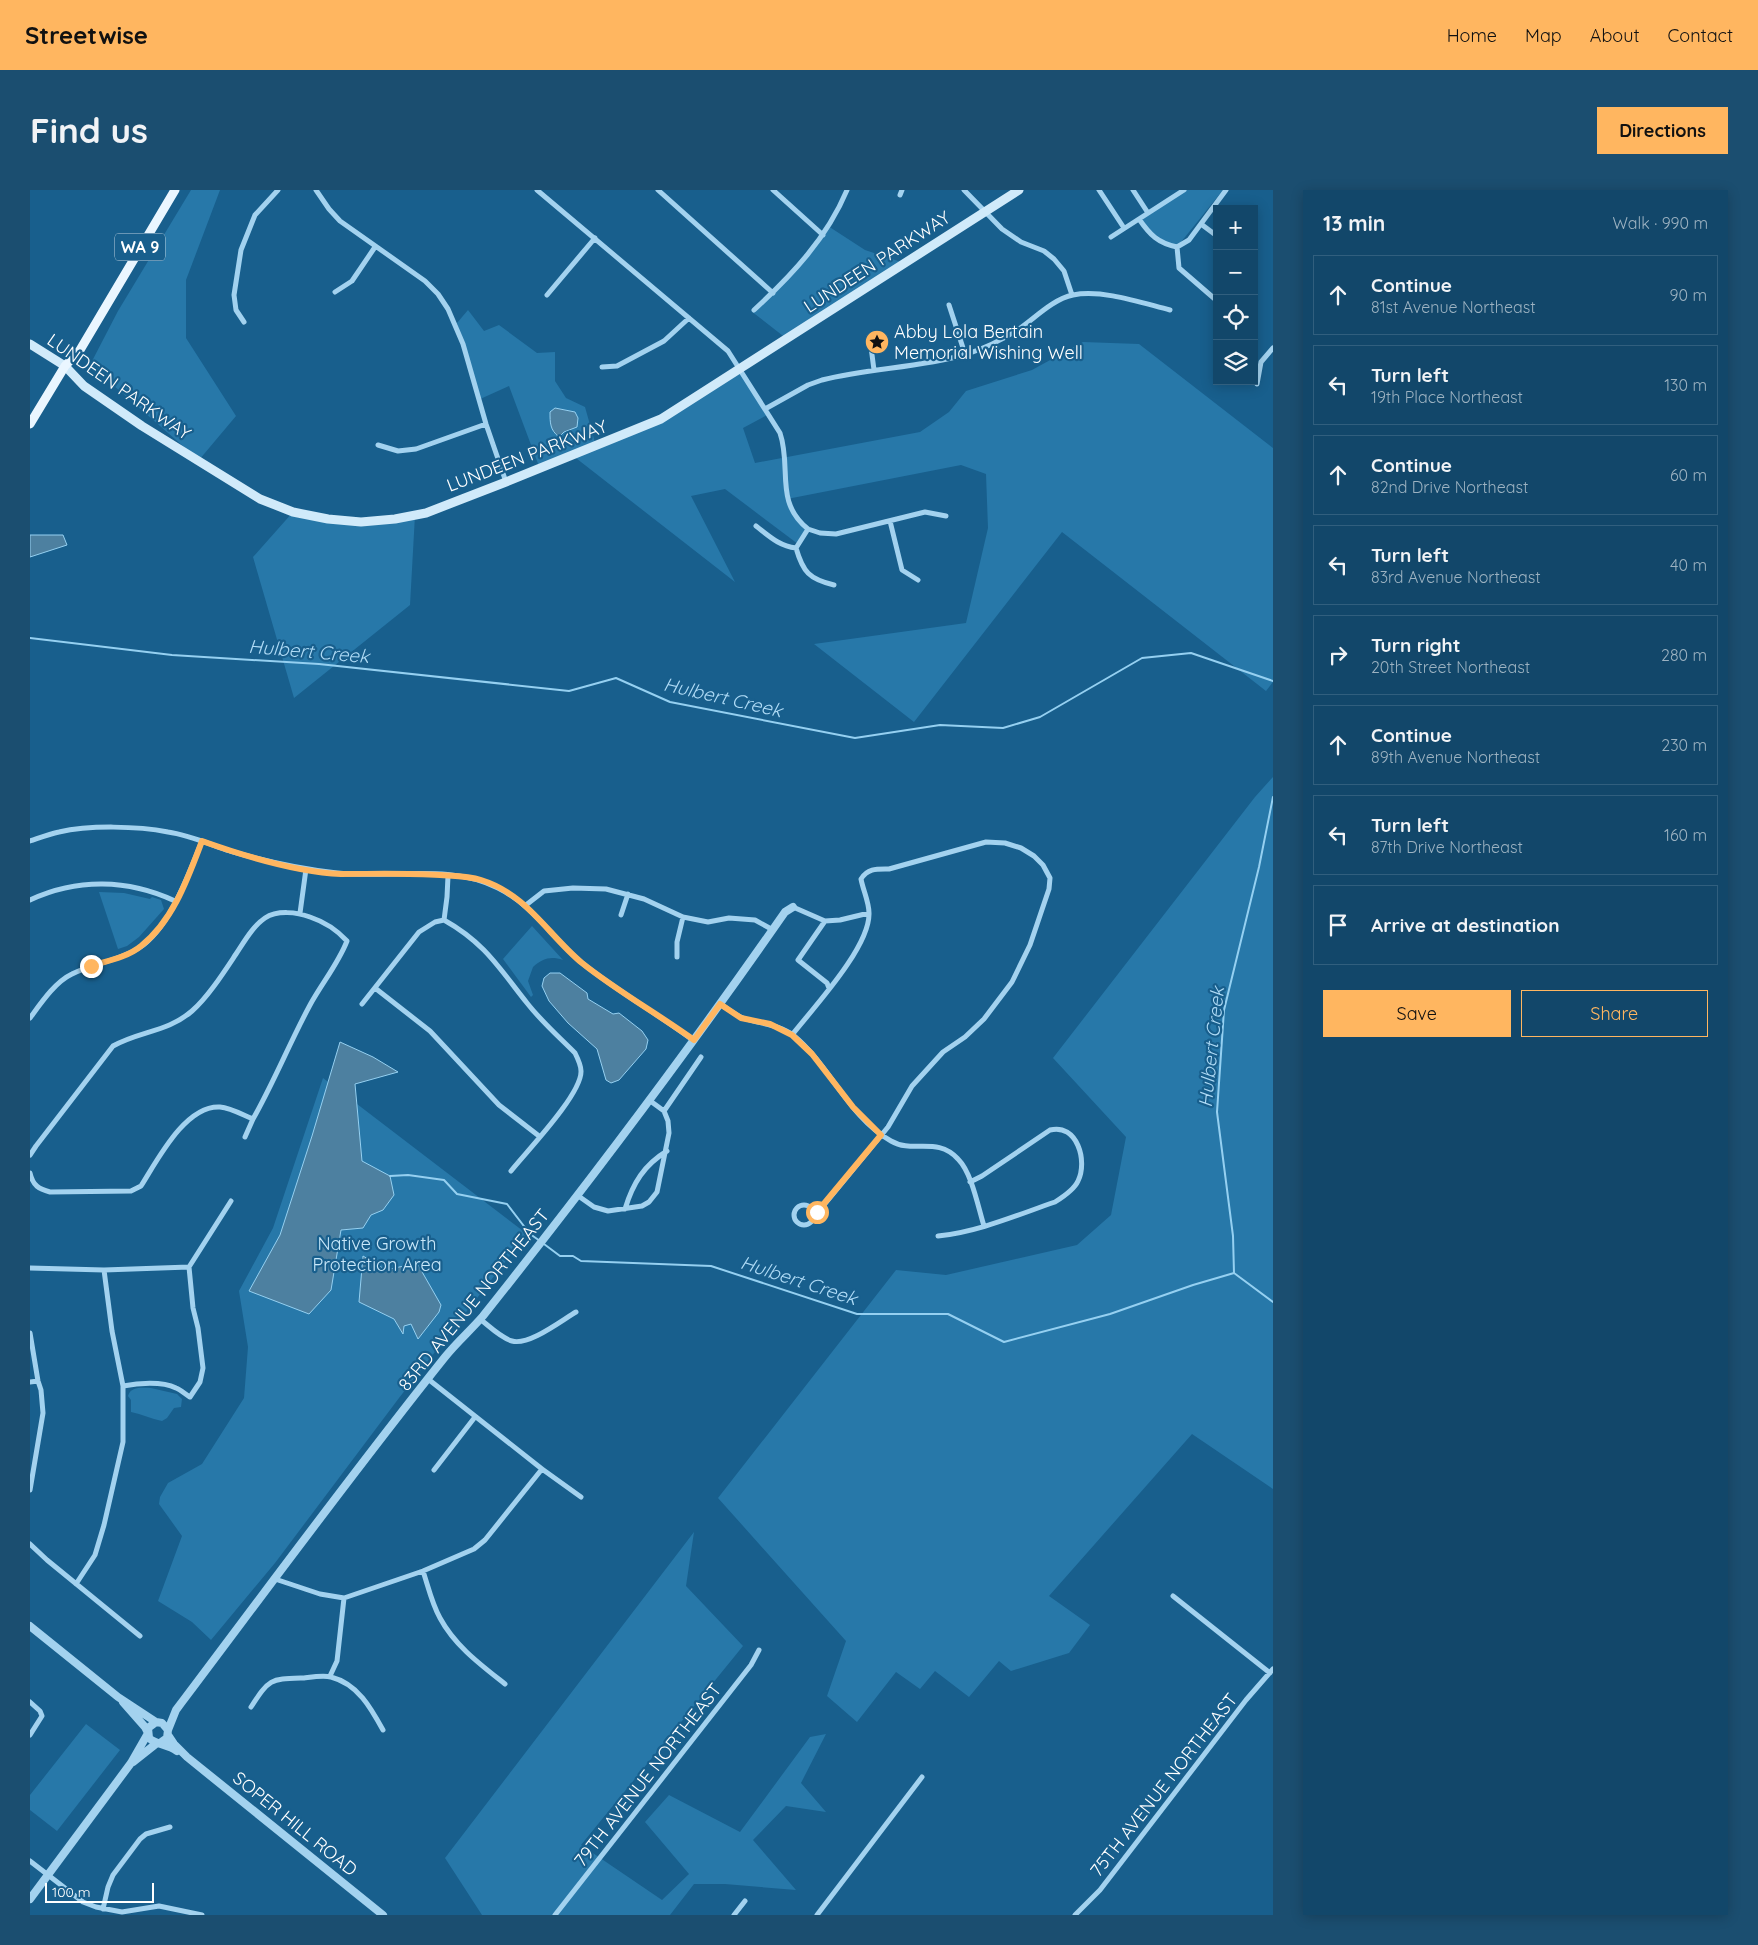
<!DOCTYPE html>
<html lang="en">
<head>
<meta charset="utf-8">
<style>
  body { margin:0; font-family:Quicksand,sans-serif; background:#1b4e70; color:#f1f3f6 }
  .controls { position:absolute; right:15px; top:15px; display:grid; overflow:hidden; border-radius:0px; box-shadow:0 2px 12px #0003 }
  .controls button { width:45px; height:45px; display:grid; place-items:center; padding:0; border:0; border-bottom:1px solid #315f7e; background:#12476a; color:#f1f3f6; font:25px sans-serif }
  .scale { position:absolute; left:15px; bottom:12px; width:109px; box-sizing:border-box; padding-left:5px; border:2px solid #fff; border-top:0; font-size:14px; line-height:18px; white-space:nowrap; color:#fff; -webkit-text-stroke:4px #185f8d; paint-order:stroke }
  .stop { position:absolute; width:15px; height:15px; margin:-11px; border:4px solid #ffb660; border-radius:50%; background:#fff }
  .stop.end { background:#ffb660; border-color:#fff; box-shadow:0 1px 5px #0008 }
  .list { margin:0; padding:0; list-style:none }
  h2 { display:flex; justify-content:space-between; align-items:center; height:65px; margin:0; padding:0 20px; font-size:21px }
  h2 small { font-size:16px; font-weight:400; color:#9cb2c1 }
  .list li { display:grid; grid-template-columns:32px 1fr auto; gap:15px; align-items:center; box-sizing:border-box; height:80px; margin:0 10px 10px; padding:0 10px; border:1px solid #315f7e; border-radius:0px }
  .list b { display:block; font-size:19px; white-space:nowrap }
  .list p { margin:0; font-size:16px; white-space:nowrap; color:#9cb2c1 }
  .list em { font-size:16px; font-style:normal; color:#9cb2c1 }
  .actions { display:flex; gap:10px; padding:15px 20px }
  .actions a { flex:1; padding:11px 0; border:1px solid #ffb660; border-radius:0px; text-align:center; font-size:18px; color:#ffb660 }
  .actions .main { background:#ffb660; color:#111 }
  .icon { flex:none; width:28px; height:28px; fill:none; stroke:currentColor; stroke-width:2; stroke-linecap:round; stroke-linejoin:round }
  .map { position:relative; flex:none; width:1243px; height:1725px; overflow:hidden; border-radius:0px }
  header { display:flex; align-items:center; gap:30px; box-sizing:border-box; height:70px; padding:0 25px; background:#ffb660; color:#111 }
  header strong { font-size:24px }
  nav { display:flex; gap:28px; margin-inline-start:auto; font-size:18px }
  .intro { display:flex; align-items:center; justify-content:space-between; box-sizing:border-box; height:120px; padding:0 30px }
  h1 { margin:0; font-size:35px }
  .button { padding:12px 22px; border-radius:0px; background:#ffb660; color:#111; font-size:18px; font-weight:700 }
  main { display:flex; gap:30px; padding:0 30px }
  aside { flex:1; background:#12476a; border-radius:0px; box-shadow:0 2px 12px #0003 }
  .map>svg:first-child { display:block }
</style>
</head>
<body>
<header>
<strong>Streetwise</strong>
<nav><a>Home</a><a>Map</a><a>About</a><a>Contact</a></nav>
</header>
<div class="intro"><h1>Find us</h1><a class="button">Directions</a></div>
<main>
<div class="map">
<svg width="1243" height="1725" viewBox="0 0 1243 1725">
  <rect width="100%" height="100%" fill="#185f8d"/>
  <path fill="#2778a9" fill-rule="evenodd" d="M161,0h29l-34,90v58l50,78 -37,44 -109,-95 28,-54z
    M1154,0h39l-46,57 -21,-9 -17,-19z
    M798,36l37,24 39,13 -117,76 -36,-28 22,-18z
    M438,120l16,21 15,-6 38,28 18,-1v29l11,17 19,9 11,39 41,-16 103,-61 29,45 -26,14 12,35 165,-31 29,-20 17,-21 66,-21 51,-28 56,2 134,104v234l-7,9 -204,-159 -148,190 -100,-78 152,-21 22,-95 -2,-54 -25,-9 -174,34 21,30 -10,15 -73,-55 -34,7 44,86 -163,-127 -32,14 -31,-83 -31,14 -21,-77zM525,218l10,3 6,19 -7,2 -5,5 -5,-4 -4,-9z
    M263,322l68,10 54,-7 -5,90 -116,93 -41,-141z
    M1243,587v712l-81,-55 -143,162 41,29 -21,28 -58,18 -12,-10 -30,36 -34,-26 -15,18 -24,-17 -39,50 -30,-26 19,-55 -128,-143 178,-228 50,5 131,-30 34,-30 15,-78 -73,-79 202,-261z
    M69,702l25,1 26,6 2,-2 9,3 3,9 -25,28 -12,9 -9,3z
    M502,736l31,34c-12,-4 -20,-2 -30,7l-5,14 5,14 -2,2 -28,-38z
    M293,888l204,156 -128,164 -124,165 -64,77 -19,-18 -34,-21 24,-65 -23,-32 1,-7 8,-14 34,-19 42,-66 4,-51 -9,-56 34,-63z
    M121,1198l26,6 5,5 -1,8 -7,1 -7,10 -5,3c-11,-2 -20,-7 -31,-9v-12l-3,-4c3,-10 14,-8 23,-8z
    M664,1342l-8,54 57,60 -162,199 81,55 27,-26 -44,-52 24,-27 71,37 70,-95 16,-3 -25,49 25,29 -40,-6 -33,34 43,50 -71,-6h-31l-24,31h-188l-37,-57z
    M56,1534l34,26 -63,81 -27,-21v-15z"/>
  <path fill="#4d80a0" stroke="#95d0f1" d="M525,218l20,4 3,6 -1,9 -13,5 -5,5c-9,-7 -9,-14 -9,-25z
    M0,345h33l4,10 -37,12z
    M520,783h10l27,20 1,6 25,15 6,-1 23,18 6,9 -2,9 -27,31 -8,3 -5,-3 -9,-31 -29,-26 -19,-22 -7,-15 2,-8z
    M310,852l33,15 25,15 -43,12 7,77 28,15 4,19 -11,15 -12,5 -8,13 -22,2 -10,60 -22,24 -60,-23 31,-56 32,-99z
    M333,1066l23,14 31,-7 24,42 -2,7 -21,27 -7,-15 -7,2 -1,8 -9,-15 -35,-17z"/>
  <g fill="none" stroke-linecap="round" stroke-linejoin="round">
    <path stroke="#95d0f1" stroke-width="2" d="M0,448l142,17 147,9 250,27 47,-13 54,24 185,36 85,-13 63,3 37,-11 102,-59 49,-5 82,28
      M1243,607l-14,70 -35,143 -7,102 16,124 1,37 39,29
      M360,986l18,-1 36,5 13,14 50,10 23,30 10,7
      M514,1054l16,12h13l8,5 130,5 146,48h91l56,28 106,-28 83,-29 41,-12"/>
    <path stroke="#a3d2ef" stroke-width="5" d="M286,0l13,19 11,12 85,60 13,13 10,15 15,35 23,80 20,58
      M507,0l191,161 52,82c12,35 -6,69 28,96
      M628,0l115,103
      M743,0l50,45
      M934,0l38,39 19,13 23,9 10,8 10,12 8,24
      M1069,0l25,38
      M1103,0l15,23
      M870,5l2,-5
      M1109,29c11,16 19,24 38,28l2,21 37,32
      M1171,34l16,12
      M1081,47l73,-47
      M1147,57l12,-7 37,-50
      M305,102l17,-11 23,-34
      M517,105l48,-57
      M919,115l16,49
      M724,120c38,-35 73,-72 93,-120
      M214,132l-8,-12 -2,-15 7,-45 14,-35 23,-25
      M841,157l3,23
      M572,177l15,-1 47,-25 25,-23
      M1227,194l4,-22 12,-14
      M735,219l43,-24 14,-5c46,-12 95,-12 142,-25 19,-6 38,-15 55,-26 16,-11 34,-30 54,-34 29,-6 69,8 97,15
      M348,255l20,6 18,-2 70,-25
      M860,331l12,49 16,10
      M726,336c13,10 23,20 40,22 7,24 13,31 38,37
      M766,358l12,-19 12,4 16,1 89,-22 21,4
      M0,651c9,-3 19,-7 29,-9 30,-7 79,-6 109,0 21,3 41,12 62,19 34,10 71,18 107,22 52,6 113,-10 161,15 36,18 54,50 84,75 35,28 76,51 112,78
      M0,710c47,-22 98,-21 145,1
      M496,715l18,-14 29,-3 33,1 38,10 39,18 25,5 21,-4 26,2 18,10
      M763,717l32,14 15,-1 29,-7
      M270,723l6,-44
      M591,725l7,-21
      M414,730c41,23 55,48 83,83 14,18 32,34 48,50 3,6 6,12 6,18 1,23 -54,80 -70,100
      M795,731l-27,39 29,23 2,5
      M647,767v-15l6,-25
      M345,798l55,43 69,74 40,31
      M332,814l57,-72 16,-10 9,-2 3,-23 1,-21
      M690,814c7,4 15,11 23,14 16,6 36,6 50,17 37,30 55,82 98,106 22,13 46,-5 67,18 14,14 20,48 26,67
      M0,828c11,-15 25,-36 42,-44 21,-11 47,-13 67,-26 31,-20 50,-75 63,-107
      M762,845c22,-28 78,-88 77,-122 0,-11 -6,-23 -8,-34 7,-11 16,-10 28,-10l97,-27 19,1 16,5 13,8 9,9 7,13 -1,11 -19,56 -18,37 -28,37 -19,18 -22,15 -31,34 -24,41 -69,84 -5,3
      M634,921l37,-54
      M215,947l8,-18
      M0,965l6,-9 77,-100c26,-15 55,-14 79,-35 16,-14 32,-39 44,-57 8,-12 17,-28 29,-36 12,-8 32,-6 45,-1 15,5 26,12 37,24 -9,23 -25,42 -37,64 -20,37 -36,77 -57,114 -10,-4 -22,-11 -33,-12 -35,-2 -63,54 -79,79l-10,5 -81,1c-11,-3 -17,-6 -20,-19
      M547,1005l17,12 14,4 34,-5 7,-4 8,-10 12,-59 -1,-12 -4,-10 -15,-11
      M764 1025a10 10 0 1 1 20 0a10 10 0 1 1-20 0Z
      M595,1019c8,-26 19,-44 42,-58
      M908,1046c40,-4 79,-21 117,-34 8,-5 19,-12 23,-21 10,-20 -1,-58 -28,-51l-68,46 -12,6
      M0,1078l74,2 85,-3
      M450,1129c9,7 21,19 32,22 17,5 50,-21 64,-29
      M0,1143l8,48 3,9 2,23 -13,77
      M398,1189l114,90 39,28
      M0,1192l8,-1
      M93,1196c15,-3 39,-5 53,2 5,2 9,6 14,9l10,-15 3,-14 -5,-40 -5,-20 -4,-41 42,-66
      M404,1280l41,-53
      M0,1354l17,16 93,76
      M393,1381c5,15 9,33 17,47 15,28 41,47 65,66
      M245,1389l45,15 24,4 79,-27 51,-22 11,-9 57,-71
      M46,1394l19,-29 9,-30 19,-83v-56l-11,-55 -8,-61
      M1143,1406l97,77
      M300,1486l7,-15 7,-63
      M0,1512l10,9 2,5 -12,19
      M221,1517c19,-29 19,-28 53,-29 8,-1 19,-3 27,-1 27,7 40,31 52,53
      M0,1671l53,41 13,5 26,5 37,-6 43,9
      M73,1719l5,-22 5,-12 27,-36 6,-5 24,-7
      M525,1725l196,-250 8,-15
      M704,1725l11,-14
      M787,1725l105,-138
      M1045,1725l25,-25 146,-190 27,-31"/>
    <path stroke="#a3d2ef" stroke-width="8" d="M0,1436l88,71 38,25
      M93,1512l22,25 2,4
      M138,1540l8,-20c89,-118 177,-238 269,-353 12,-15 26,-27 38,-41 105,-132 206,-266 302,-404l8,-5
      M138,1545l6,9 13,13 196,158
      M130,1553l7,-5 1,-8 -6,-7 -6,-1 -8,6 1,10c7,7 19,6 28,13
      M103,1572l24,-19
      M0,1709l101,-136 16,-28"/>
    <path stroke="#d0eafa" stroke-width="9" d="M0,154l35,22 19,20 58,40 118,73 33,13 35,7 33,3 34,-3 31,-6 80,-31 155,-63 358,-229"/>
    <path stroke="#eaf6ff" stroke-width="9" d="M0,234l35,-58 15,-16 95,-160"/>
  </g>
  <g fill="none" stroke-linecap="round" stroke-linejoin="round">
    <path stroke="#ffb660" stroke-width="6" d="M61,776c16,-5 37,-9 50,-20 32,-25 47,-68 61,-105 42,15 94,31 139,33 33,0 66,-1 99,1 13,1 28,1 41,5 46,14 67,55 101,83 35,28 76,51 112,77l26,-36 21,14 29,6 22,11 20,19 41,53 28,28 -64,77"/>
  </g>
  <defs>
    <g id="sight-disc" transform="scale(1.25)"><circle r="9.5" fill="#ffb660" stroke="#185f8d"/><path d="M0-6L1.8-2.2L6-1.7L2.9 1.2L3.7 5.4L0 3.3L-3.7 5.4L-2.9 1.2L-6-1.7L-1.8-2.2Z" fill="#111"/></g>
  </defs>
  <g fill-rule="evenodd">
    <use href="#sight-disc" x="847" y="152"/>
  </g>
  <g text-anchor="middle" stroke-width="4.5" stroke-linejoin="round" paint-order="stroke">
    <rect fill="#185f8d" stroke="#bacfdd" stroke-width="1" x="85" y="43.5" width="50" height="27" rx="4"/>
    <g font-size="16" font-weight="bold" fill="#fff">
      <text x="110" y="63">WA 9</text>
    </g>
    <g font-size="18" fill="#fff" stroke="#185f8d">
      <text transform="translate(847 72) rotate(-33)" y="6">LUNDEEN PARKWAY</text>
      <text transform="translate(89 197) rotate(35)" y="6">LUNDEEN PARKWAY</text>
      <text transform="translate(497 266) rotate(-21)" y="6">LUNDEEN PARKWAY</text>
      <text transform="translate(444 1110) rotate(-51)" y="6">83RD AVENUE NORTHEAST</text>
      <text transform="translate(618 1585) rotate(-52)" y="6">79TH AVENUE NORTHEAST</text>
      <text transform="translate(1134 1595) rotate(-52)" y="6">75TH AVENUE NORTHEAST</text>
      <text transform="translate(265 1634) rotate(39)" y="6">SOPER HILL ROAD</text>
    </g>
    <g font-size="18" fill="#fff" stroke="#185f8d" text-anchor="start">
      <text x="864" y="148">Abby Lola Bertain<tspan x="864" dy="21">Memorial Wishing Well</tspan></text>
    </g>
    <g font-size="18" fill="#c9e8fa" stroke="#185f8d">
      <text x="347" y="1060">Native Growth<tspan x="347" dy="21">Protection Area</tspan></text>
    </g>
    <g font-size="19" font-style="italic" fill="#afdbf6" stroke="#185f8d">
      <text transform="translate(279 461) rotate(5)" y="7">Hulbert Creek</text>
      <text transform="translate(693 507) rotate(13)" y="7">Hulbert Creek</text>
      <text transform="translate(1181 857) rotate(-84)" y="7">Hulbert Creek</text>
      <text transform="translate(769 1090) rotate(18)" y="7">Hulbert Creek</text>
    </g>
  </g>
</svg>
<div class="controls">
<button>+</button>
<button>−</button>
<button><svg class="icon" aria-label="locate" viewBox="0 0 24 24"><circle cx="12" cy="12" r="6"/><path d="M12 2v4M12 18v4M2 12h4M18 12h4"/></svg></button>
<button><svg class="icon" aria-label="layers" viewBox="0 0 24 24"><path d="M12 4l9 5-9 5-9-5zM3 14l9 5 9-5"/></svg></button>
</div>
<div class="scale">100 m</div>
<div class="stop" style="left:787px;top:1022px"></div>
<div class="stop end" style="left:61px;top:776px"></div>
</div>
<aside>
<h2>13 min<small>Walk · 990 m</small></h2>
<ul class="list">
<li><svg class="icon" aria-label="ahead" viewBox="0 0 24 24"><path d="M12 20V5M6 11l6-6 6 6"/></svg><div><b>Continue</b><p>81st Avenue Northeast</p></div><em>90 m</em></li>
<li><svg class="icon" aria-label="left" viewBox="0 0 24 24"><path d="M17 20v-9H6M10 6l-5 5 5 5"/></svg><div><b>Turn left</b><p>19th Place Northeast</p></div><em>130 m</em></li>
<li><svg class="icon" aria-label="ahead" viewBox="0 0 24 24"><path d="M12 20V5M6 11l6-6 6 6"/></svg><div><b>Continue</b><p>82nd Drive Northeast</p></div><em>60 m</em></li>
<li><svg class="icon" aria-label="left" viewBox="0 0 24 24"><path d="M17 20v-9H6M10 6l-5 5 5 5"/></svg><div><b>Turn left</b><p>83rd Avenue Northeast</p></div><em>40 m</em></li>
<li><svg class="icon" aria-label="right" viewBox="0 0 24 24"><path d="M7 20v-9h11M14 6l5 5-5 5"/></svg><div><b>Turn right</b><p>20th Street Northeast</p></div><em>280 m</em></li>
<li><svg class="icon" aria-label="ahead" viewBox="0 0 24 24"><path d="M12 20V5M6 11l6-6 6 6"/></svg><div><b>Continue</b><p>89th Avenue Northeast</p></div><em>230 m</em></li>
<li><svg class="icon" aria-label="left" viewBox="0 0 24 24"><path d="M17 20v-9H6M10 6l-5 5 5 5"/></svg><div><b>Turn left</b><p>87th Drive Northeast</p></div><em>160 m</em></li>
<li><svg class="icon" aria-label="arrive" viewBox="0 0 24 24"><path d="M6 21V4h12l-3 4 3 4H6"/></svg><div><b>Arrive at destination</b></div></li>
</ul>
<div class="actions"><a class="main">Save</a><a>Share</a></div>
</aside>
</main>
</body>
</html>
